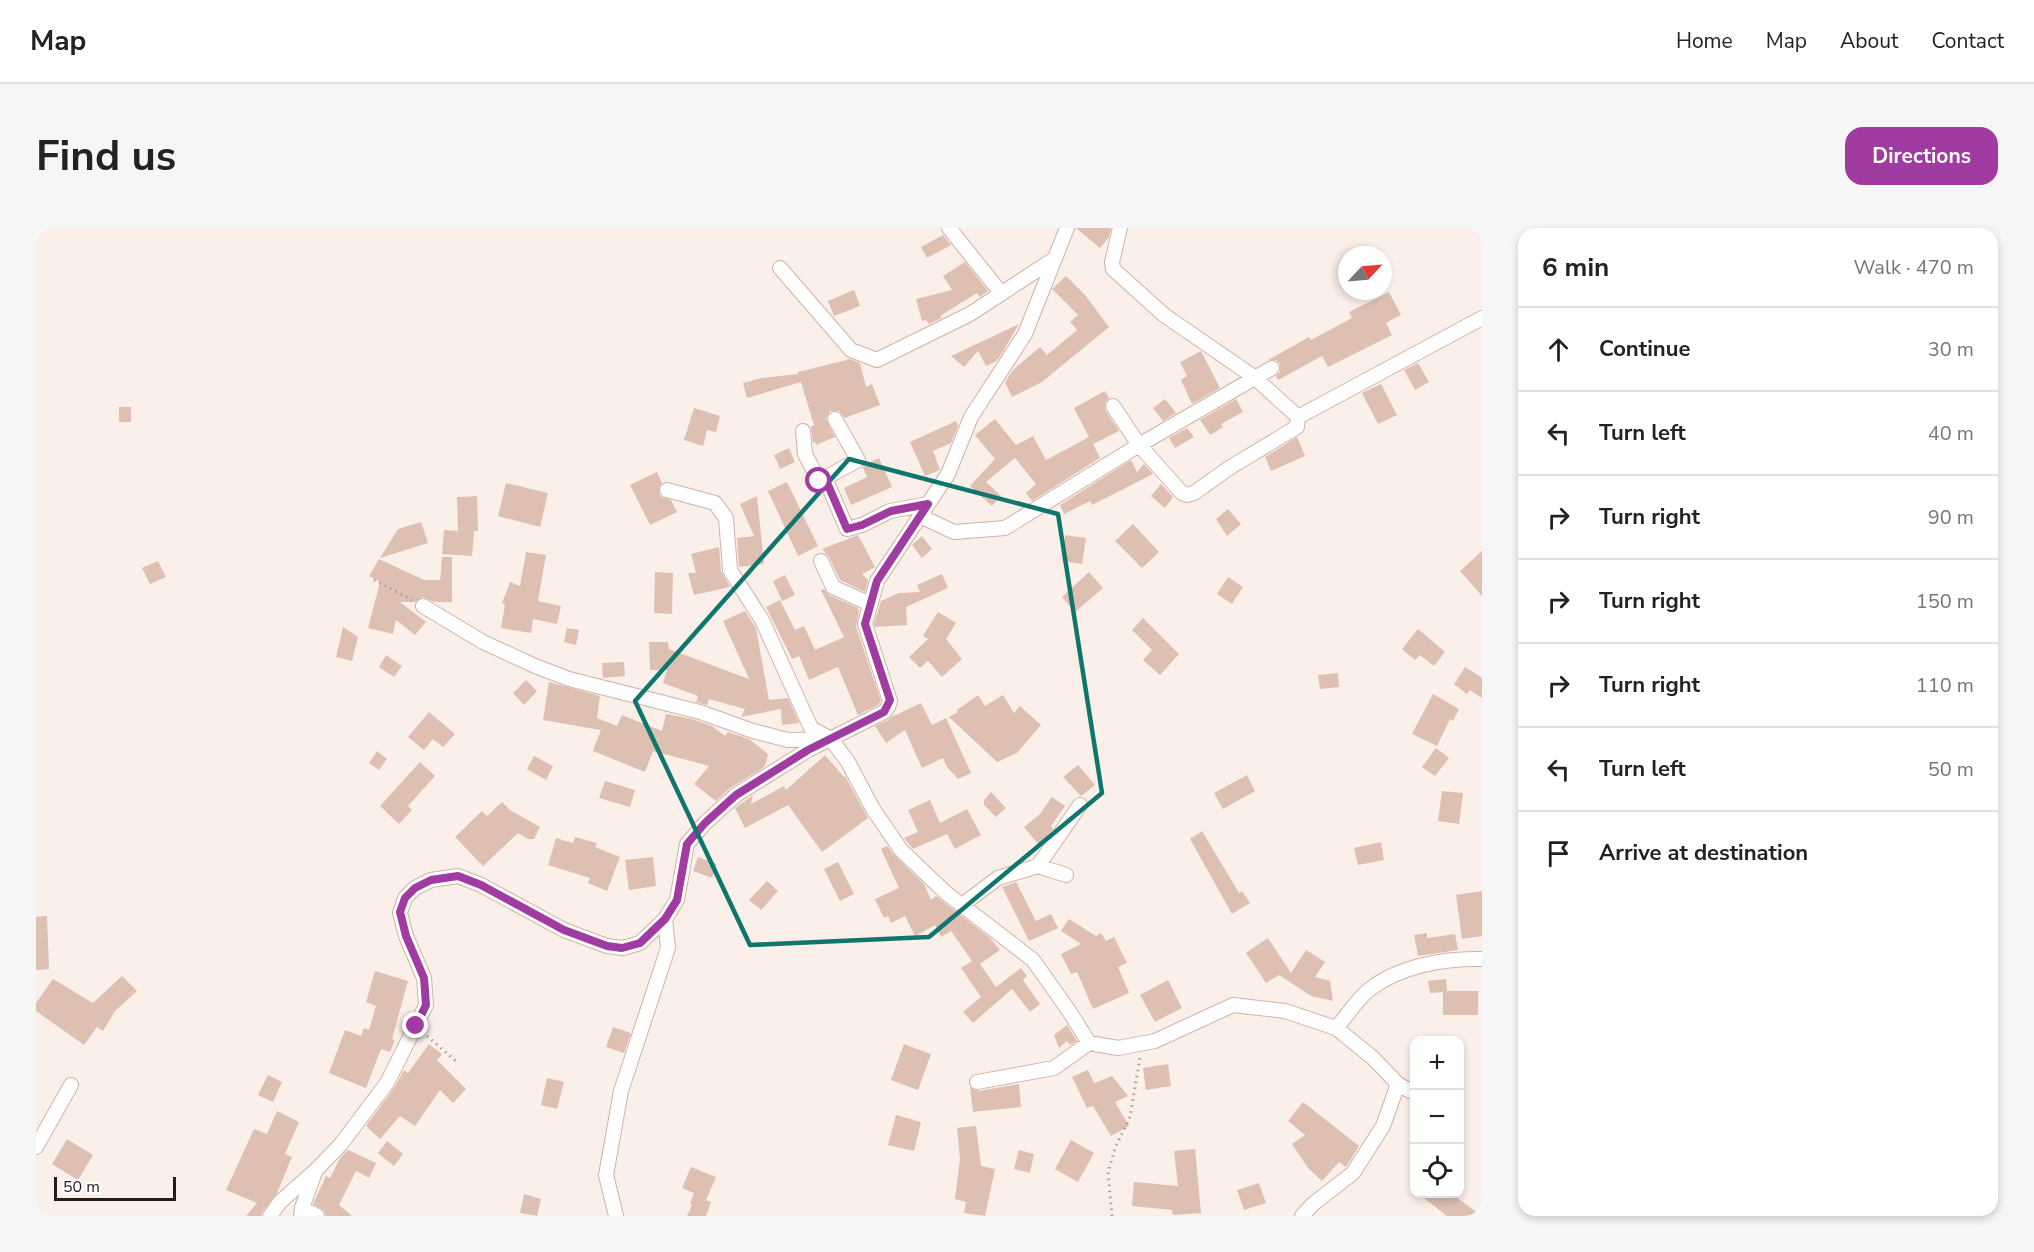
<!DOCTYPE html>
<html lang="en">
<head>
<meta charset="utf-8">
<style>
  body { margin:0; font-family:"Nunito Sans",sans-serif; background:#f6f6f6; color:#222 }
  .controls { position:absolute; right:18px; bottom:18px; display:grid; overflow:hidden; border-radius:12px; box-shadow:0 3px 9px #0003 }
  .controls button { width:54px; height:54px; display:grid; place-items:center; padding:0; border:0; border-bottom:2px solid #e0e0e0; background:#fff; color:#222; font:30px sans-serif }
  .compass { position:absolute; left:1302px; top:18px; width:54px; height:54px; border-radius:50%; background:#fff; box-shadow:0 3px 9px #0003; rotate:64deg }
  .scale { position:absolute; left:18px; bottom:15px; width:122px; box-sizing:border-box; padding-left:6px; border:3px solid #261b17; border-top:0; font-size:16px; line-height:21px; white-space:nowrap; color:#261b17; -webkit-text-stroke:4px #fff; paint-order:stroke }
  .stop { position:absolute; width:18px; height:18px; margin:-14px; border:4px solid #9f3ba1; border-radius:50%; background:#fff }
  .stop.end { background:#9f3ba1; border-color:#fff; box-shadow:0 2px 6px #0008 }
  .list { margin:0; padding:0; list-style:none }
  h2 { display:flex; justify-content:space-between; align-items:center; height:78px; margin:0; padding:0 24px; font-size:26px }
  h2 small { font-size:20px; font-weight:400; color:#767676 }
  .list li { display:grid; grid-template-columns:39px 1fr auto; gap:18px; align-items:center; box-sizing:border-box; height:84px; padding:0 24px; border-top:2px solid #e0e0e0 }
  .list b { display:block; font-size:22px; white-space:nowrap }
  .list em { font-size:20px; font-style:normal; color:#767676 }
  .icon { flex:none; width:33px; height:33px; fill:none; stroke:currentColor; stroke-width:2; stroke-linecap:round; stroke-linejoin:round }
  .map { position:relative; flex:none; width:1446px; height:988px; overflow:hidden; border-radius:18px }
  header { display:flex; align-items:center; gap:36px; box-sizing:border-box; height:84px; padding:0 30px; background:#fff; border-bottom:2px solid #e0e0e0 }
  header strong { font-size:28px }
  nav { display:flex; gap:33px; margin-inline-start:auto; font-size:21px }
  .intro { display:flex; align-items:center; justify-content:space-between; box-sizing:border-box; height:144px; padding:0 36px }
  h1 { margin:0; font-size:42px }
  .button { padding:15px 27px; border-radius:18px; background:#9f3ba1; color:#fff; font-size:21px; font-weight:700 }
  main { display:flex; gap:36px; padding:0 36px }
  aside { flex:1; background:#fff; border-radius:18px; box-shadow:0 3px 9px #0003 }
  .map>svg:first-child { display:block }
</style>
</head>
<body>
<header>
<strong>Map</strong>
<nav><a>Home</a><a>Map</a><a>About</a><a>Contact</a></nav>
</header>
<div class="intro"><h1>Find us</h1><a class="button">Directions</a></div>
<main>
<div class="map">
<svg width="1446" height="988" viewBox="0 0 1446 988">
  <rect width="100%" height="100%" fill="#fbefea"/>
  <path fill="#dec0b3" d="M1040,0h35l-2,9 -9,11z
    M907,7l8,10 -24,13 -6,-11z
    M929,34l23,29 -8,6 -3,-4 -37,23 2,2 -13,6 -3,-4 -4,1 -6,-22 36,-9 -9,-14z
    M1030,48l19,19 24,32 -67,55 -30,15 -7,-15 8,-12 27,-23 7,8 30,-25 -7,-8 8,-7 -26,-26z
    M818,62l6,16 -26,10 -6,-15z
    M1353,64l12,23 -15,8 6,12 -64,32 -6,-11 -44,24 -2,-4 4,-4v-8l-4,-4h-8l41,-23 2,3 41,-22 -3,-6z
    M983,96l-18,31 -6,7 -9,4 -8,-15 -14,16 -13,-11z
    M1165,123l19,37 -28,16 -11,-24 6,-4 -7,-14z
    M814,131l10,4 6,24 6,-3 8,21 -35,13 -6,-7h-9l-4,8 9,18 -19,8 -1,-3 -2,1 -2,-16 3,-2 -13,-43 -54,16 -4,-15 19,-5 36,-4v-2z
    M1382,135l11,19 -14,8 -11,-20z
    M1345,156l16,31 -19,9 -16,-31z
    M1069,163l4,7 -4,5v7l14,21 -26,13 7,14 -68,43 -6,-8 10,-9 -21,-26 -29,24 15,14 -9,10 -22,-20 25,-27 -20,-24 20,-16 21,26 17,-9 13,24 43,-23 -15,-29z
    M1129,171l11,14 -13,8 -10,-13z
    M1200,171l7,13 -22,12 2,3 -13,8 -10,-15z
    M83,179h12v15h-12z
    M658,180l26,8 -4,16 -9,-2 -4,16 -19,-6z
    M920,193l2,5 -7,17 -18,8 7,19 -15,6 -15,-34z
    M1151,200l7,9 -19,11 -6,-10z
    M1261,209l8,19 -34,15 -6,-14z
    M753,220l6,14 -15,7 -6,-14z
    M843,230l13,29 -41,18 -7,-17 23,-11 -4,-9 3,-4z
    M1095,232l6,12 7,-8 9,10 -61,31 -2,-4 -26,13 -4,-9z
    M621,244l5,11 -3,4v6l2,4 10,3 6,12 -27,13 -20,-40z
    M751,254l31,64 -20,10 -30,-65z
    M470,255l42,10 -8,34 -42,-11z
    M1125,256l12,13 -8,11 -14,-12z
    M441,268l1,35h-4l-2,25 -30,-2 2,-24 14,1 -1,-34z
    M721,268l7,68 -25,3 -2,-29 17,-2 -14,-32z
    M1192,281l13,15 -14,12 -11,-17z
    M385,294l7,21 -48,15 18,-29z
    M1097,296l26,28 -17,16 -27,-27z
    M822,307l17,32 -13,7 6,6 -3,12 -25,-12 -11,-23 -7,-8z
    M1029,307l21,3 -4,26 -20,-3z
    M886,308l10,13 -10,9 -10,-13z
    M683,319l2,24 9,16 -36,8 -6,-22h8l-5,-19z
    M1446,323v45l-22,-25z
    M490,324l20,3 -8,46 23,5 -4,18 -24,-5 -2,14 -30,-5 4,-24 -3,-1 8,-21 10,4z
    M406,329h10v45h-18l-11,-5 -8,5h-15l26,20 -11,13 -19,-15 -3,14 -25,-6 12,-46 -11,-6 10,-17 45,21h16v2z
    M122,333l8,16 -16,7 -8,-16z
    M619,344l18,1 -1,41 -18,-1z
    M1053,344l14,16 -28,24 -13,-15z
    M906,346l6,14 -42,19 1,18 -32,2 -1,-3 7,-23 18,-8 21,-1 -3,-7z
    M749,347l10,20 -13,6 -9,-20z
    M1192,349l15,10 -11,17 -15,-10z
    M788,361l5,6 29,13 1,3 -3,16 25,74 -3,4 -20,10 -20,-48 -29,13 -10,-24 -7,3 -26,-52 14,-7 15,30 9,-4 11,24 29,-13 -23,-47z
    M709,383l11,17 13,72 19,-2 11,25 -17,2 -1,-16 -40,8 4,-8 -36,-10 -2,6 -11,-3 2,-6 -35,-13 4,-13h-17l-1,-28h19l1,7 80,30 -26,-58z
    M902,384l18,11 -10,16 16,20 -20,18 -14,-16 -8,7 -11,-11 19,-18 -5,-3z
    M1107,390l36,36 -19,21 -17,-15 9,-10 -20,-20z
    M307,399l15,10 -6,24 -16,-4z
    M531,400l12,2 -3,15 -12,-3z
    M1382,401l27,23 -11,14 -14,-11 -5,5 -13,-11z
    M350,427l16,11 -8,11 -15,-10z
    M588,434l1,14 -22,2 -1,-15z
    M1429,439l17,11v20l-12,-8 -3,4 -13,-10z
    M1302,445l1,14 -19,2 -2,-14z
    M490,452l11,11 -13,14 -11,-12z
    M513,454l51,14 -3,22 20,8 5,-11 40,16 4,-17 26,5 20,7 13,10 3,-4 21,7 19,15 -2,9 -3,5 -33,20 -14,13 -22,-17 15,-18 -56,-15 -8,21 -52,-21 8,-21 -58,-10z
    M1397,466l26,15 -6,12 -3,-2 -13,27 -25,-12z
    M942,467l7,11 18,-11 11,18 6,-7 21,19 -24,28 -20,9 -48,-45 9,-5 -1,-2z
    M885,475l11,22 14,-7 25,55 -13,6 -11,-12 -4,-9 -21,10 -17,-38 -19,13 -11,-17 13,-6 5,-5 1,1z
    M393,484l26,22 -12,13 -10,-8 -9,11 -16,-13z
    M1400,520l13,10 -14,18 -13,-9z
    M341,523l10,8 -8,11 -10,-7z
    M789,527l19,22 1,-1 23,42 -46,34 -34,-47 -43,23 -10,-20 18,-13 -2,9 33,-18 2,4z
    M498,528l19,10 -7,14 -19,-11z
    M384,534l15,14 -27,30 4,4 -13,14 -19,-18z
    M1042,537l17,20 -14,11 -18,-19z
    M1211,547l8,16 -32,18 -9,-16z
    M569,553l30,9 -5,17 -31,-9z
    M1406,563l21,2 -4,31 -21,-3z
    M955,564l15,16 -10,9 -12,-12v-5z
    M1016,569l13,9 -14,20 2,3 -13,17 -16,-19 16,-13z
    M894,572l10,23 27,-14 14,26 -26,14 -8,-15 -34,15 -9,-11 14,-6 -10,-22z
    M466,574l8,8 30,17 -6,12h-6l-10,-6 -35,33 -28,-29 27,-26 5,5z
    M1166,603l37,62 3,-2 8,12 -18,11 -42,-75z
    M539,609l22,6 -2,4 25,10 -13,34 -19,-8 2,-5 -42,-13 8,-27 17,5z
    M1345,614l3,18 -26,5 -4,-17z
    M851,618l8,10 29,28 7,16 5,-4 54,42 10,12 -20,14 16,23 25,-19 6,8 -4,4 17,24 -10,8 -18,-23 -39,34 -10,-11 18,-15 -20,-29 11,-7 -21,-30 -10,6 -6,-12 -20,11 -10,-20 -14,7 -3,-7 -4,2 -9,-19 24,-11 -18,-39z
    M617,629l3,29 -27,4 -4,-30z
    M662,629l19,7 -5,14 -19,-7z
    M802,634l16,32 -14,7 -16,-32z
    M731,653l11,10 -17,19 -12,-10z
    M980,654l20,39 15,-7 7,14 -29,13 -27,-54z
    M1446,663v45l-20,3 -6,-44z
    M11,688l2,53 -13,1v-53z
    M1033,691l27,17 5,-3 5,8 8,-4 13,26 -9,4 11,26 -36,16 -16,-37 -6,2 -10,-20 20,-10 -20,-13z
    M1391,705v5l28,-4 3,16 -40,6 -4,-21z
    M1232,710l23,35 15,-23 19,12 -10,15 15,4 3,20 -22,-5 -32,-21 -13,8 -20,-30z
    M339,743l33,10 -16,58 3,1 -5,12 -9,-3 -15,39 -37,-15 16,-43 16,6 3,-8 5,2 7,-24 -10,-4z
    M86,748l15,15 -22,20 -12,20 -6,-4 -13,18 -48,-34v-8l17,-24 40,24z
    M1410,751l1,12h-2h33v24h-35v-23l-13,1 -2,-12z
    M1132,752l14,28 -27,14 -15,-27z
    M1031,797l10,16 -7,4 -3,-4 -8,7 -5,-13z
    M577,799l18,6 -7,20 -18,-6z
    M393,816l13,10 -5,6 29,29 -13,14 -13,-13 -25,36 -15,-10 -20,23 -14,-13 28,-38 10,-18 4,3z
    M868,816l27,10 -13,36 -27,-10z
    M1132,836l3,22 -25,4 -3,-22z
    M1052,842l6,13 18,-7 16,20 -13,6 14,24 -18,10 -18,-30 -6,2 -15,-31z
    M232,847l14,7 -9,20 -15,-7z
    M511,850l17,4 -7,27 -16,-4z
    M983,856l2,23 -48,5 -3,-25 9,4z
    M1267,874l56,44 -13,21 -7,-5 -17,19 -14,-13 -16,-24 13,-9 -17,-14z
    M241,883l22,11 -14,32 7,3 -15,36 -14,18 -2,5h-15l11,-13 -31,-13 28,-61 13,5z
    M860,887l25,7 -7,29 -26,-6z
    M940,898l5,40 14,3 -10,47 -21,-3 2,-11 -11,-3 5,-40 -3,-31z
    M31,911l26,16 -15,25 -26,-16z
    M1035,912l23,13 -16,29 -23,-13z
    M351,913l16,13 -9,12 -16,-13z
    M1159,921l6,64 -28,2 -1,-5 -40,-4 2,-24 44,4 -4,-35z
    M312,922l28,13 -7,15 -13,-7 -17,34 13,11h-26l-2,-5 -11,-7 13,-28 4,2 10,-20z
    M983,922l15,4 -4,19 -16,-4z
    M655,939l25,10 -10,23 5,2 -5,14h-19l5,-11 -2,-1 4,-11 -12,-5z
    M1223,955l7,20 -22,7 -7,-20z
    M488,966l17,5 -4,17 -17,-3z
    M1383,966h33l30,22h-35z"/>
  <g fill="none" stroke-linecap="round" stroke-linejoin="round">
    <g stroke="#d0b2a6" stroke-width="16">
      <path id="street" d="M913,0l52,65
        M1084,0l-8,34 1,7 51,46 90,62 44,40
        M744,40l71,82 26,10 93,-46 84,-55
        M1077,178l26,39 43,48 5,2 7,-2 35,-25 68,-41 1,-10
        M1262,189l184,-99
        M799,191l23,41 -33,18 22,51 15,-4 28,-14 38,-7
        M767,203l2,23 14,27 6,-3
        M631,262l48,13 11,15 4,52 32,50 49,108 18,10
        M884,288l34,16 51,-4 134,-83 133,-77
        M785,333l12,26 37,17
        M387,378l60,36 52,24 34,13 131,33 53,19 35,9 43,-1 17,23 25,47 28,41 45,43 87,67 36,51 20,32 29,5 37,-7 78,-36 52,6 51,17c11,-12 21,-29 34,-39 30,-23 75,-31 112,-30
        M1002,638l42,-61
        M926,677l36,-27 40,-12 28,9
        M1300,800l37,30 25,26 12,7
        M941,854l77,-14 35,-25
        M0,919l35,-62
        M266,980l15,8
        M234,988l10,-14 36,-32 25,-26 46,-61 39,-78 -2,-27 -18,-42 -6,-23 5,-15 10,-10 16,-8 27,-4 23,9 83,45 43,16 16,2 17,-5 25,-24 12,-19 10,-56 18,-21 31,-28 72,-45 76,-38 4,-5 2,-6 -25,-77 12,-43 71,-107 23,-57 54,-83 42,-106
        M265,988l1,-8 13,-36
        M580,988l-10,-41 15,-84 47,-143 -3,-29
        M1266,988l11,-12 40,-31 30,-47 15,-42"/>
    </g>
    <path stroke="#aa9e99" stroke-width="3" stroke-dasharray="1.5 4.5" stroke-linecap="butt" d="M338,352l38,20
      M391,808l30,26
      M1076,988l-4,-44 8,-26 14,-29 10,-60"/>
    <use href="#street" stroke="#fff" stroke-width="14"/>
  </g>
  <g fill="none" stroke-linecap="round" stroke-linejoin="round">
    <path stroke="#9f3ba1" stroke-width="8" d="M380,798l10,-21 -2,-27 -18,-42 -6,-24 5,-14 10,-10 16,-8 27,-4 23,9 83,45 43,16 15,2 18,-5 25,-24 12,-19 10,-56 18,-21 31,-28 72,-45 76,-38 6,-12 -25,-76 12,-43 51,-77 -37,7 -29,14 -15,4 -22,-51 -6,3"/>
  </g>
  <path fill="none" stroke="#0f766e" stroke-width="4.5" stroke-linejoin="round" d="M813,231l209,55 44,279 -173,144 -179,8 -115,-244z"/>
</svg>
<div class="controls">
<button>+</button>
<button>−</button>
<button><svg class="icon" aria-label="locate" viewBox="0 0 24 24"><circle cx="12" cy="12" r="6"/><path d="M12 2v4M12 18v4M2 12h4M18 12h4"/></svg></button>
</div>
<svg class="compass" viewBox="-18 -18 36 36"><path d="M0-13l5 13h-10z" fill="#e53935"/><path d="M0 13l5-13h-10z" fill="#767676"/></svg>
<div class="scale">50 m</div>
<div class="stop" style="left:783px;top:253px"></div>
<div class="stop end" style="left:380px;top:798px"></div>
</div>
<aside>
<h2>6 min<small>Walk · 470 m</small></h2>
<ul class="list">
<li><svg class="icon" aria-label="ahead" viewBox="0 0 24 24"><path d="M12 20V5M6 11l6-6 6 6"/></svg><div><b>Continue</b></div><em>30 m</em></li>
<li><svg class="icon" aria-label="left" viewBox="0 0 24 24"><path d="M17 20v-9H6M10 6l-5 5 5 5"/></svg><div><b>Turn left</b></div><em>40 m</em></li>
<li><svg class="icon" aria-label="right" viewBox="0 0 24 24"><path d="M7 20v-9h11M14 6l5 5-5 5"/></svg><div><b>Turn right</b></div><em>90 m</em></li>
<li><svg class="icon" aria-label="right" viewBox="0 0 24 24"><path d="M7 20v-9h11M14 6l5 5-5 5"/></svg><div><b>Turn right</b></div><em>150 m</em></li>
<li><svg class="icon" aria-label="right" viewBox="0 0 24 24"><path d="M7 20v-9h11M14 6l5 5-5 5"/></svg><div><b>Turn right</b></div><em>110 m</em></li>
<li><svg class="icon" aria-label="left" viewBox="0 0 24 24"><path d="M17 20v-9H6M10 6l-5 5 5 5"/></svg><div><b>Turn left</b></div><em>50 m</em></li>
<li><svg class="icon" aria-label="arrive" viewBox="0 0 24 24"><path d="M6 21V4h12l-3 4 3 4H6"/></svg><div><b>Arrive at destination</b></div></li>
</ul>
</aside>
</main>
</body>
</html>
